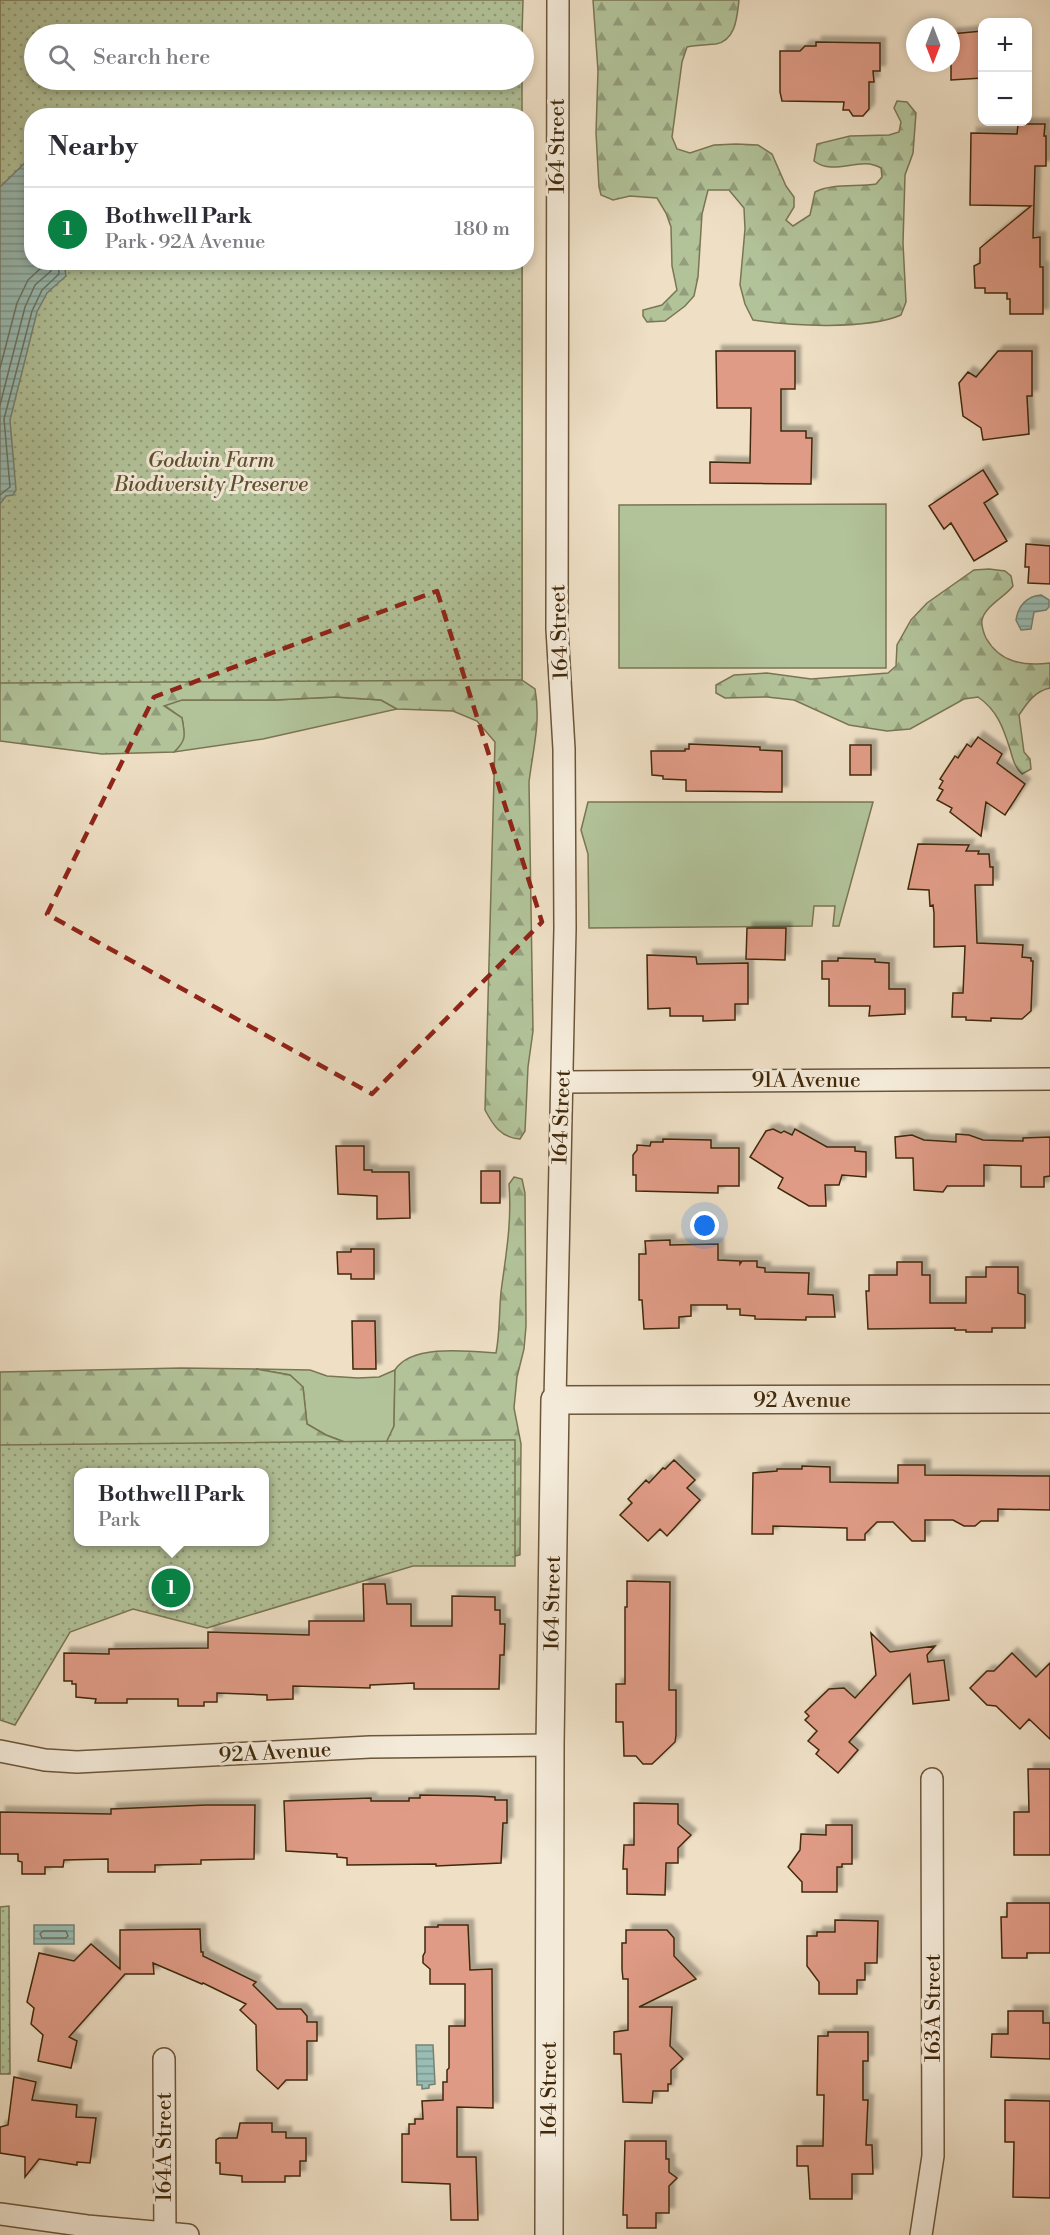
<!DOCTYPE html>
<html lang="en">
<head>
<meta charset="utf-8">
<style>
  body { margin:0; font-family:"Libre Bodoni",serif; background:#f7f7f7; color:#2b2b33 }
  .controls { position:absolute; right:18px; top:18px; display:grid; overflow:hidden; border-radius:12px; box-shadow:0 3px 9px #0003 }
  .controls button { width:54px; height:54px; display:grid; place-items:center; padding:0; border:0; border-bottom:2px solid #e1e1e2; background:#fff; color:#2b2b33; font:30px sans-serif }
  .compass { position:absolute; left:906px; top:18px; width:54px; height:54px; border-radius:50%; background:#fff; box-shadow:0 3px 9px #0003; rotate:180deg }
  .you { position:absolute; left:705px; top:1226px; width:21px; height:21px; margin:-15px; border:4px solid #fff; border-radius:50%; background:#1a73e8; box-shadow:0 0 0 9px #1a73e833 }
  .badge { display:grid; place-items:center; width:39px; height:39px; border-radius:50%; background:#0b8043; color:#fff; font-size:20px; font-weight:700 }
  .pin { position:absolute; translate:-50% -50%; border:3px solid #fff; box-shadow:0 2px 6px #0006 }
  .popup { position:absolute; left:74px; top:1468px; width:195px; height:78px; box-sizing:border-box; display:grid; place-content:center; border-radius:12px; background:#fff; filter:drop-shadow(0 2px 4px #0005); font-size:20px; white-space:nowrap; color:#7c7c81 }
  .popup b { font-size:22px; color:#2b2b33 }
  .popup::after { content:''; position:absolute; left:50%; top:100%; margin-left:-12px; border:12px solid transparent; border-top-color:#fff }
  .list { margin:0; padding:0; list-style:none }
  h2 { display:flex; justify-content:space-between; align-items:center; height:78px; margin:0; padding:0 24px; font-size:26px }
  h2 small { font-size:20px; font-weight:400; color:#7c7c81 }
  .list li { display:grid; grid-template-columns:39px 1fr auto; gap:18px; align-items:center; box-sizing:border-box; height:84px; padding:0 24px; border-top:2px solid #e1e1e2 }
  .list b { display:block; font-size:22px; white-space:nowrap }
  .list p { margin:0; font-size:20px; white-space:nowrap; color:#7c7c81 }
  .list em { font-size:20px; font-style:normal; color:#7c7c81 }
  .icon { flex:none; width:33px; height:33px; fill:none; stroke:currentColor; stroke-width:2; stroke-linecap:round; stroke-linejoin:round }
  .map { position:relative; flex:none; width:1050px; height:2235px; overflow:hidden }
  .search { position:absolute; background:#fff; box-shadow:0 3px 9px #0003; left:24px; top:24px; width:510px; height:66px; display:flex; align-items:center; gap:15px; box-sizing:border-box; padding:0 21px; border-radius:33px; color:#7c7c81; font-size:22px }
  .panel { position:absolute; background:#fff; box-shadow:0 3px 9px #0003; left:24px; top:108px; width:510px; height:162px; border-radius:24px }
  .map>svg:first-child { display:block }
</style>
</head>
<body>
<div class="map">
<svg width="1050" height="2235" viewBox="0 0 1050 2235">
  <defs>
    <pattern id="forest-firs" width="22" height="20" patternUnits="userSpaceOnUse" patternTransform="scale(1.5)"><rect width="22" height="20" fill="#b2c39a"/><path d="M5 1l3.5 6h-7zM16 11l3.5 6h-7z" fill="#929e7c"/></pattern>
    <pattern id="park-dots" width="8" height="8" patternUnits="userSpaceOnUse" patternTransform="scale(1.5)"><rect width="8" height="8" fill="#b2c39a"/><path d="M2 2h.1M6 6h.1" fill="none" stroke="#929e7c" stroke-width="1.8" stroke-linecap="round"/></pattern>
    <pattern id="water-rules" width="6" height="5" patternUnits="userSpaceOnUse" patternTransform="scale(1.5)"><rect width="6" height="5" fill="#99bdb5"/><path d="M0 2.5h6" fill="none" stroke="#7e9a91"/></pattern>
    <filter id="shadow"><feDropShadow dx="5.5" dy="-5.5" stdDeviation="1.5" flood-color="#0004"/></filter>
  </defs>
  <rect width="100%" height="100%" fill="#eedfc5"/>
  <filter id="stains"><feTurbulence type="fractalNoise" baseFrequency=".00333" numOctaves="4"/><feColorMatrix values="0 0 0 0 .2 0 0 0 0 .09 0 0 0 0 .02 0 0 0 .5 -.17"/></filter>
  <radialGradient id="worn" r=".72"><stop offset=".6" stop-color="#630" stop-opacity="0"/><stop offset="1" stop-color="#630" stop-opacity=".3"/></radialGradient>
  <path fill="#b2c39a" stroke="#7a7652" stroke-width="1.5" d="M886,504v164h-267v-163z
    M335,697l46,3 16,9 -134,30 -89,13c11,-11 11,-18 8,-34l-18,-13 17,-5h94z
    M588,802h285l-34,124h-6l2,-20h-21l-2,20 -223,2 -1,-74 -7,-24z
    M256,1369l54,1 17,6 31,2 21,-1 16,-7 -1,56 -9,21h-27l-32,-12 -19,-11 -4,-37 -13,-12z"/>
  <path fill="url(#forest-firs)" stroke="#7a7652" stroke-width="1.5" fill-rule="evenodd" d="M593,0h146c-2,17 -3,40 -23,44 -10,1 -19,1 -29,3l-5,15 -10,75 5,12 13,4 24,-8 22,-1 22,1 14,9 14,32 8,11v10l-8,13 7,6 17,-11 5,-23c17,-9 42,-5 61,-8l6,-7 -1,-9c-21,-13 -46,9 -67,-7l3,-17 33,-8 39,-1 10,-3 2,-10 -7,-14 3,-7 10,1 9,11 -3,40 -8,22 -2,68 3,59 -5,13c-34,15 -111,11 -148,5l-8,-16 -5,-19 5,-56 -1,-21 -15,-18h-21l-6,24 -4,63 -4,19 -9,10 -20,15 -18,1 -4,-6v-6l19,-5 15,-15 -5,-24 -1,-39 -5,-14 -9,-15 -27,-2 -17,4 -12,-5 -2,-8 -3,-54 2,-62z
    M522,263v417l13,9c6,33 -2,60 -6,93l4,249 -5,36 -3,64 -5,8c-19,-1 -27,-14 -35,-29l10,-368 -18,-21 -24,-10 -56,-2 -16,-9 -46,-3 -60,3h-93l-18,6 18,12c3,17 5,22 -8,34l-72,2 -102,-13v-237z
    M989,569l16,2 6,5 2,10c-8,11 -28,20 -31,34 -1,5 2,14 4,18 14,25 38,28 64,25v25c-15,3 -23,15 -31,27l5,37 6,7 1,10 -9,5c-8,-8 -9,-15 -12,-25 -7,-22 -13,-39 -32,-52l-14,2 -54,30 -23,2 -38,-6 -55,-25 -27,-3 -42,1 -9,-5v-8l18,-10 33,-2 44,6 77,-6 8,-7 1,-21 14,-25 16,-17 47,-33z
    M514,1177l8,2 3,14 1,133 -2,23 -7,28 -3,31 7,36 -1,111 -17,4 -35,-9 -248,60 -220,-93v-145l181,-4 75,1 34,6 13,12 4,37 19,11 31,12h27l10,-21 1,-56c16,-26 74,-19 101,-17 4,-20 3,-41 5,-61 5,-38 11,-70 8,-108zM78,1472h186v70h-186z"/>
  <path fill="url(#park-dots)" stroke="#7a7652" stroke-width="1.5" fill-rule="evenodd" d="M0,0h523l-1,34h-488v46h488v35l-490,1v146l490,1v417l-522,3z
    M515,1440v126h-102l-206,62 -74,-19 -63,23 -55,93 -15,-5v-275zM78,1472h186v70h-186z
    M9,1906l1,168h-10v-167z"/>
  <path fill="url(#water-rules)" stroke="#768271" stroke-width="1.5" d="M31,157l1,105 32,1 2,13 -19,17 -10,19 -27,108 6,70 -3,5 -7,1 -6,8v-317z
    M1041,595l8,5v7l-3,3 -12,2 -3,17 -10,1 -5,-10c2,-14 11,-24 25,-25z
    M34,1925h40v19h-40z
    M416,2045h17l2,39 -6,1v3l-7,1v-4h-5z"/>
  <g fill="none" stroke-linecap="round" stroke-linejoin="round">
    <path stroke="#6d7360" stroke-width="1.5" d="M0,368l17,-65 11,-23 13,-12 1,-6
      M0,405l25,-98 10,-22 16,-14v-9
      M0,495l10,-8 -6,-68 28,-108 10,-21 17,-16 -1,-12
      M43,1931h23l2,5 -2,2h-24l-2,-4z"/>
  </g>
  <path fill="#df9b86" stroke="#41290a" stroke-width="1.5" filter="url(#shadow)" d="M982,31v47l-31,2v-46z
    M816,42l64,1v28h-7l1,11h-5v27l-6,7h-10l-4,-6h-6l1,-8 -62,-1 -2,-9v-41h20l5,-5h11z
    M1018,124h27l-1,12h2v30h-11l-2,72 7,-1v30h3v47h-33v-15h-3v-6h-22v-5h-10l-1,-22 6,-3v-15l51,-42 -61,-1 1,-72 46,1z
    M716,351h79v38h-14v42h25v7h6l-1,46 -101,-1v-21l40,1 1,-55h-34z
    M998,351h34v45h-5l2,38 -46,6 -2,-12 -18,-12 -4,-33 9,-11 8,5z
    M983,470l15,24 -14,9 23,38 -33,20 -23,-38 -7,6 -15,-23z
    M1026,544l24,2v38l-22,-1 1,-16h-4z
    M978,737l24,17 -5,9 28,21 -20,31 -19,-13 -5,34 -31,-24 2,-4 -15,-8 6,-10 -4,-2 4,-7 -3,-2 15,-23 3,2 9,-14 4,3z
    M689,744l71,3v3l22,1v41l-96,-1v-11l-23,-1v-3l-11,-1 -1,-24h34v-2h4z
    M850,745h21v30h-21z
    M918,844l51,1 -3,6h13l-1,3h11l1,13h3v18h-18l2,58 46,2 -1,12 9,1v3h2l-2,50 -9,8 -31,-1v3l-25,-1v-3h-14l1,-24h10l2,-47 -31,1v-34l-1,-8 -3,1 -1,-16 -21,-1z
    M747,928h39l-1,32 -39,-1z
    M647,955l49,2 1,7 51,-1v41h-13v16l-32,1v-5h-33v-8l-22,1z
    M838,958l37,1v3l14,1v26h16v25l-36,2 1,-10h-41v-27h-7v-18h16z
    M773,1129l8,4 3,-2 8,4 3,-6 32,18h28v4l11,1v25l-24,-2 -3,10h-14l1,21h-17l-31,-18 5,-10 -33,-21 16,-26z
    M956,1134l13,1 14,5 40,1v-3l27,-1v39l-6,1v10h-23v-21l-37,-1v21h-37l-4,6 -29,-2 -1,-32h-17l-1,-21 17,-2 12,5 32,2z
    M663,1139l48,1v8h28v38h-21v7l-82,-2v-16h-3v-20l4,-5v-5l13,1 1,-4h12z
    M336,1146h28v24h8v2h37l1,46 -33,1v-23l-39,-2z
    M481,1171h19v32h-19z
    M670,1240v5l48,-1v16l22,1v3l2,-3h15v6l8,1v4l44,1 -1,21 25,1 2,22h-29v3l-51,-1v-3l-15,-1v-6h-13v-4h-36v11l-12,1v11l-35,1 -2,-29h-3v-46h7l-1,-13z
    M351,1249h23v30h-23v-5h-13l-1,-22h14z
    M897,1262h25v13h8v28h36v-26h20v-10h32v26l7,2v33h-33v4h-26v-2h-11v-2l-87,1 -2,-38h3v-16h28z
    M352,1321h23l1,48h-23z
    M674,1460l21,20 -8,8 13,12 -33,36 -7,-7 -12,12 -28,-26 12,-12 -4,-4 18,-19 3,3 14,-15 2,1z
    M898,1465h27v10l125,1v34l-52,-1v12h-17l-6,5h-11l-11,-6h-28v21h-13l-19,-19h-16l-12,12v6h-18v-12l-74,-2v8h-21l1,-61 24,-2v-2h25v-3l28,1v15l68,1z
    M627,1581l43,1 -1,108h7v45l-1,7 -23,22h-9l-7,-8h-12l-1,-34h-7v-38h9v-77h2z
    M363,1584h22l2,20h24v22h41v-30l43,1v13h5v14h5l-1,31h-4l-1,34h-85v-6l-44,2v3l-77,-2v13l-26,1v-5l-50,-2v9h-13v4h-26v-7h-51v4h-32l1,-4 -20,-2v-13h-4v-3h-8v-28l45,1v-5l99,-1v-16l101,3v-14h55z
    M871,1633l19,19 45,-6 -8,9 1,7 16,-2 5,40 -36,4 -3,-30 -61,68 9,8 -20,23 -22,-19 3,-4 -11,-9 9,-10 -12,-11 4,-4 -4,-4 24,-23 15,-1 11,10 21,-23z
    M1012,1653l24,24 14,-14v76l-21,-20 -9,10 -24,-23 -9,-1 -17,-17 17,-17h7z
    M1028,1769h22v86h-36v-43h15z
    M420,1795l56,1 19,1v3h12v23h-4l-2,40 -65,3v-2l-89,1v-7l-10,-1v-3l-51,-3 -2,-50 87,-3v3h38v-3h11z
    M634,1803l44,1v20l13,11 -13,13v15h-12l-1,32 -38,-1v-25h-4l1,-24h10z
    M206,1805h49l-1,54 -53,1v4l-46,1v7h-47v-13l-44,1 -1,7h-18v7h-23v-12l-4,-1v-7h-18v-42l111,2v-5z
    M826,1825h26v39h-10v3h-5v25h-35v-10l-14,-15 12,-17 1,-16 25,1z
    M1007,1903h43v50h-23v5h-25l-1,-41h6z
    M835,1920l43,1 -1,42h-12v17h-8v14h-38v-12l-12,-16v-30h10v-4h18z
    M438,1925h30l2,45 22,-1 1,139 -36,-1v50h19l2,63h-27l-1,-36 -48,-2v-48h7v-10h6v-5h8l-1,-18 21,-1v-18h4v-12l2,-2v-42h16v-42h-35v-15l-7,-6v-7l2,-4v-25h13z
    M200,1929l1,23h2v4l53,26 -3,3 24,24h24l6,7v6h10v19h-10v39h-21l-8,9 -21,-19 -1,-45 -16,-15 6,-6 -43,-21 -1,1 -49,-21 1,11h-29l-56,63 8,4 -6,27 -33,-7 5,-26 -12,-11 3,-16 -7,-6 12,-49 35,8 17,-17 29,25v-39z
    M626,1930h41l7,8v18l22,23 -57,28h33l-2,39 13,13 -12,11v14h-3v7h-15l-1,12 -29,-1 -2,-48h-7v-22l14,-2v-51h-5l-1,-10v-26h4z
    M1008,2011h35v12h7v36l-59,-2 1,-23h16z
    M828,2032h40v29h-5v39h5l-2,45h6l1,29h-21v25h-42l-2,-33h-11v-20h26l1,-51h-7l1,-59h10z
    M14,2077l22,5 -4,18 45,5 -1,12 20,1 -6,45 -13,-1v3l-38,-6 -14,18v-20l-25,-4v-26l8,-2z
    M1005,2100l45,1v97l-37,-1 1,-55h-9z
    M240,2123h32v9h14v6h20v23h-6v15h-15v6h-43v-6l-22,-2v-11h-4v-23l3,-2h18z
    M625,2141h41v18h3v13l8,6 -8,8v27h-13v15h-29v-13h-4z"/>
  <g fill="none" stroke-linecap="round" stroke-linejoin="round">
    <g stroke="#6c5639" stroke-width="24">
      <path id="minor" d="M562,1082l488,-3
        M555,1400l10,-472 -1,-179 -7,-120 1,-629
        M0,1751l45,9 32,2 293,-15 180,-2
        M164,2059l1,176
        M0,2214l87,12 101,9
        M921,2235l12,-79 -1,-377"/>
    </g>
    <g stroke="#6c5639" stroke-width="30">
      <path id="tertiary" d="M549,2235l1,-490 5,-345 495,-1"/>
    </g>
    <use href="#minor" stroke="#f4ead9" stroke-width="21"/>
    <use href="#tertiary" stroke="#f4ead9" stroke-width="27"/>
  </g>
  <path fill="none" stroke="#8f2418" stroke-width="4.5" stroke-dasharray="12 8" stroke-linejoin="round" d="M437,591l105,331 -170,172 -325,-180 107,-217z"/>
  <g text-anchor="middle" stroke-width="6" stroke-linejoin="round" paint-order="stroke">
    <g font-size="21" fill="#41290a" stroke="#f4ead9">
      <text transform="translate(557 146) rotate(-90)" y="7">164 Street</text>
      <text transform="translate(559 632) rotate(-92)" y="7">164 Street</text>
      <text x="806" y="1087">91A Avenue</text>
      <text transform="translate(561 1117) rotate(-88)" y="7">164 Street</text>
      <text x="802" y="1407">92 Avenue</text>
      <text transform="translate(552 1603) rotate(-89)" y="7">164 Street</text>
      <text transform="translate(275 1752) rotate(-3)" y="7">92A Avenue</text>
      <text transform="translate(933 2008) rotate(-90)" y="7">163A Street</text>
      <text transform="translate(549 2089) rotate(-90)" y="7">164 Street</text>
      <text transform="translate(164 2147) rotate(-90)" y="7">164A Street</text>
    </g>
    <g font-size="21" font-style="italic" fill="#5d502e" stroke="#f4ead9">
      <text x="211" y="467">Godwin Farm<tspan x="211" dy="24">Biodiversity Preserve</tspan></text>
    </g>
  </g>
  <rect width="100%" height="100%" filter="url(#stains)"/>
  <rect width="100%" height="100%" fill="url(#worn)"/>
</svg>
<div class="controls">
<button>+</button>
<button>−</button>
</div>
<svg class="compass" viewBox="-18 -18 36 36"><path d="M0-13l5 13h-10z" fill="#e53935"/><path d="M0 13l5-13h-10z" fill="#7c7c81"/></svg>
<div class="you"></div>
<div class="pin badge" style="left:171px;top:1588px">1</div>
<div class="popup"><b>Bothwell Park</b>Park</div>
<div class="search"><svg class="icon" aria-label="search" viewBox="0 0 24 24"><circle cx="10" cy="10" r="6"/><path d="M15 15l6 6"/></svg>Search here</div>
<section class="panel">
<h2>Nearby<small></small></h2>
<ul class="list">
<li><span class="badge">1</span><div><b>Bothwell Park</b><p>Park · 92A Avenue</p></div><em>180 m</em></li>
</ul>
</section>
</div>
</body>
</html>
